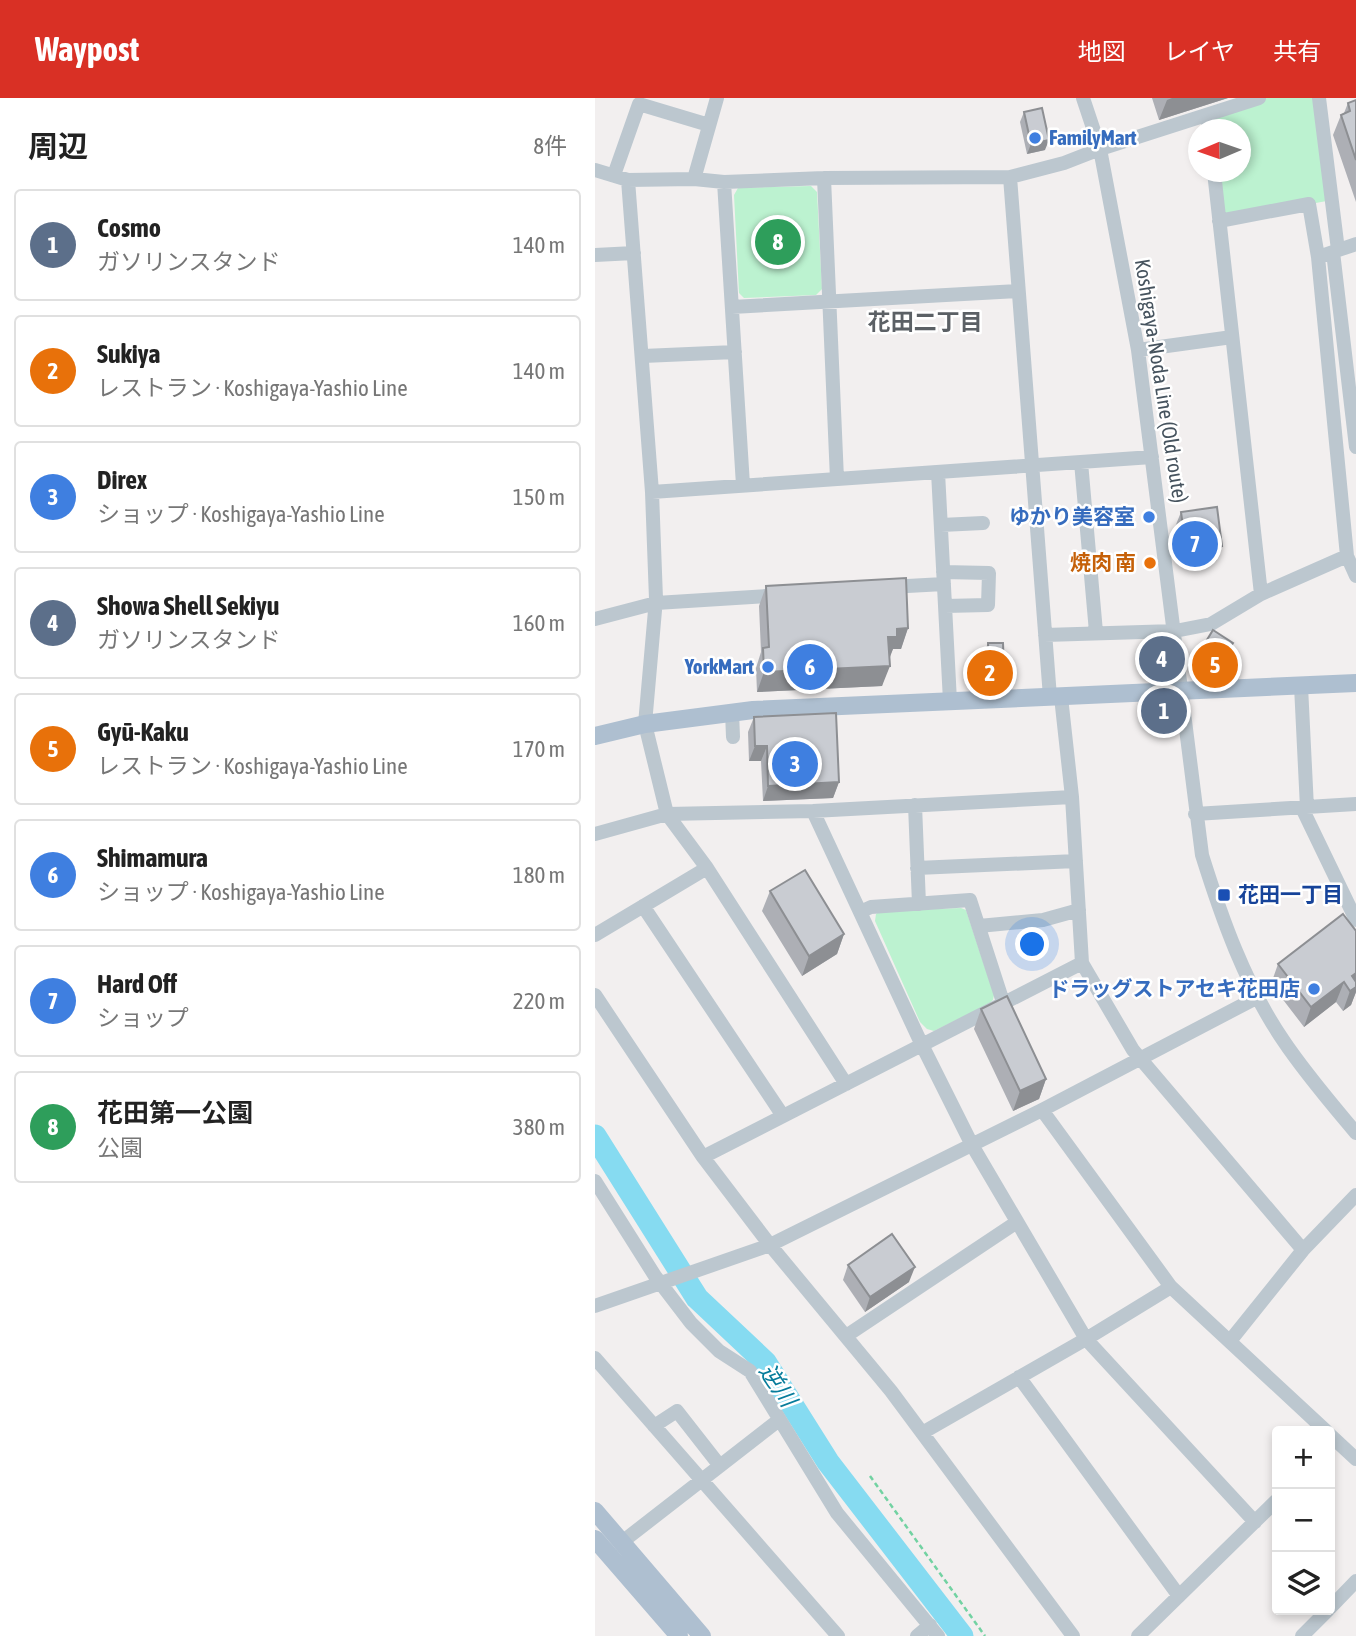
<!DOCTYPE html>
<html lang="ja">
<head>
<meta charset="utf-8">
<style>
  body { margin:0; font-family:"Asap Condensed","Noto Sans JP",sans-serif; background:#f6f6f6; color:#222 }
  .controls { position:absolute; right:21px; bottom:21px; display:grid; overflow:hidden; border-radius:7px; box-shadow:0 4px 10px #0003 }
  .controls button { width:63px; height:63px; display:grid; place-items:center; padding:0; border:0; border-bottom:2px solid #e0e0e0; background:#fff; color:#222; font:35px sans-serif }
  .compass { position:absolute; left:593px; top:21px; width:63px; height:63px; border-radius:50%; background:#fff; box-shadow:0 4px 10px #0003; rotate:268deg }
  .you { position:absolute; left:438px; top:847px; width:24px; height:24px; margin:-18px; border:5px solid #fff; border-radius:50%; background:#1a73e8; box-shadow:0 0 0 10px #1a73e833 }
  .badge { display:grid; place-items:center; width:46px; height:46px; border-radius:50%; background:#d93025; color:#fff; font-size:23px; font-weight:700 }
  .pin { position:absolute; translate:-50% -50%; border:4px solid #fff; box-shadow:0 2px 7px #0006 }
  .list { margin:0; padding:0; list-style:none }
  h2 { display:flex; justify-content:space-between; align-items:center; height:91px; margin:0; padding:0 28px; font-size:30px }
  h2 small { font-size:23px; font-weight:400; color:#767676 }
  .list li { display:grid; grid-template-columns:46px 1fr auto; gap:21px; align-items:center; box-sizing:border-box; height:112px; margin:0 14px 14px; padding:0 14px; border:2px solid #e0e0e0; border-radius:7px }
  .list b { display:block; font-size:26px; white-space:nowrap }
  .list p { margin:0; font-size:23px; white-space:nowrap; color:#767676 }
  .list em { font-size:23px; font-style:normal; color:#767676 }
  .icon { flex:none; width:38px; height:38px; fill:none; stroke:currentColor; stroke-width:2; stroke-linecap:round; stroke-linejoin:round }
  .map { position:relative; flex:none; width:761px; height:1538px; overflow:hidden }
  header { display:flex; align-items:center; gap:42px; box-sizing:border-box; height:98px; padding:0 35px; background:#d93025; color:#fff }
  header strong { font-size:33px }
  nav { display:flex; gap:38px; margin-inline-start:auto; font-size:24px }
  main { display:flex }
  aside { flex:1; background:#fff }
  .map>svg:first-child { display:block }
</style>
</head>
<body>
<header>
<strong>Waypost</strong>
<nav><a>地図</a><a>レイヤ</a><a>共有</a></nav>
</header>
<main>
<aside>
<h2>周辺<small>8件</small></h2>
<ul class="list">
<li><span class="badge" style="background:#5c6f8a">1</span><div><b>Cosmo</b><p>ガソリンスタンド</p></div><em>140 m</em></li>
<li><span class="badge" style="background:#e8710a">2</span><div><b>Sukiya</b><p>レストラン · Koshigaya-Yashio Line</p></div><em>140 m</em></li>
<li><span class="badge" style="background:#3f7fe0">3</span><div><b>Direx</b><p>ショップ · Koshigaya-Yashio Line</p></div><em>150 m</em></li>
<li><span class="badge" style="background:#5c6f8a">4</span><div><b>Showa Shell Sekiyu</b><p>ガソリンスタンド</p></div><em>160 m</em></li>
<li><span class="badge" style="background:#e8710a">5</span><div><b>Gyū-Kaku</b><p>レストラン · Koshigaya-Yashio Line</p></div><em>170 m</em></li>
<li><span class="badge" style="background:#3f7fe0">6</span><div><b>Shimamura</b><p>ショップ · Koshigaya-Yashio Line</p></div><em>180 m</em></li>
<li><span class="badge" style="background:#3f7fe0">7</span><div><b>Hard Off</b><p>ショップ</p></div><em>220 m</em></li>
<li><span class="badge" style="background:#2e9e5b">8</span><div><b>花田第一公園</b><p>公園</p></div><em>380 m</em></li>
</ul>
</aside>
<div class="map">
<svg width="761" height="1538" viewBox="0 0 761 1538">
  <rect width="100%" height="100%" fill="#f2efef"/>
  <path fill="#bcf2d0" d="M664,0h60l13,102 -113,21 -5,-49h27v-42l-32,-1 -2,-14z
    M216,88l6,6 5,97 -6,6 -72,3 -5,-5 -5,-98 4,-7z
    M366,810l5,2 28,85 -1,5 -6,5 -53,26 -7,-2 -7,-7 -45,-101 1,-7 5,-3z"/>
  <g fill="none" stroke-linecap="round" stroke-linejoin="round">
    <path stroke="#86dbf1" stroke-width="23" d="M0,1038l102,162 68,64 63,100 134,174"/>
    <path stroke="#72d2a2" stroke-width="2.5" stroke-dasharray="5 3.5" stroke-linecap="butt" d="M275,1378l115,160"/>
    <path stroke="#bcc7cf" stroke-width="14" d="M488,0l17,51 38,201 64,505c20,64 43,129 81,185 22,33 48,63 73,93
      M724,0l19,152
      M612,17l2,15
      M0,72l33,10 66,-1 30,3 100,-4 186,-1 54,-14 36,-14 159,-51
      M619,74l47,422
      M19,77l25,-71 70,21
      M415,79l40,520
      M229,80l13,301
      M99,81l23,-81
      M33,82l24,312 4,107 -11,125 22,90 40,54 139,216
      M129,84l19,303
      M624,123l90,-17 9,53
      M761,146l-38,13 29,299 9,20
      M738,154l23,195
      M0,157l39,-2
      M137,209l286,-16
      M543,252l94,-13
      M48,258l92,-4
      M486,364l15,170
      M343,374l12,229
      M57,394l500,-35
      M346,427l42,-2
      M348,474l46,1 -1,32 -43,1
      M294,489l55,-3
      M0,521l61,-16 126,-8
      M450,537l130,-4 36,-7 50,-30 86,-38
      M706,588l6,122
      M466,599l11,100 10,166 51,87 170,200
      M137,614l1,25
      M320,707l4,99
      M707,710l54,112
      M218,713l108,232 51,102 114,194 169,183
      M600,716l161,-10
      M0,736l72,-20 146,-3 259,-14
      M322,770l159,-7
      M48,808l140,210
      M265,814l11,-5 99,-7 33,102
      M384,828l64,-6 36,-10
      M0,837l112,-67
      M0,897l108,162 67,88 121,146 182,245
      M447,1012l129,177 155,144
      M108,1059l379,-194
      M0,1083l60,95 36,47 28,28 31,20 87,142 101,123
      M0,1208l175,-61 272,-135 216,-113
      M251,1238l171,-114
      M635,1243l73,-91 53,-55
      M0,1260l243,278
      M424,1279l160,219
      M59,1328l23,-15 43,55
      M327,1335l164,-94 85,-52
      M735,1337l26,24
      M27,1444l157,-122
      M735,1510l26,-27
      M322,1538l13,-11
      M543,1538l139,-136
      M707,1538l26,-26"/>
    <path stroke="#aebfd0" stroke-width="18" d="M0,638l50,-12 108,-14 603,-27
      M0,1413l107,125
      M0,1441l84,97"/>
  </g>
  <path fill="#adafb5" d="M557,0h76l-69,22z
    M761,2v102l-23,-67 8,-20 3,-2 4,-10z
    M429,14l21,38 -18,4 -7,-32z
    M586,414l35,49 -36,4 -5,-38z
    M171,488l142,42 -7,21h-8l-4,8 -7,29 -125,6 -1,-24 5,-16 -2,-46z
    M393,545l16,27 -4,10h-15l-1,-27z
    M607,550l27,5 -12,18 -19,-13z
    M159,619l85,65 -6,16 -70,3 -2,-40h-12l-1,-29z
    M175,793l74,43 -7,20 -35,22 -40,-65z
    M761,833v61l-5,13 -8,6 -7,-9 -32,25 -33,-43 7,-20z
    M386,911l65,70 -7,20 -26,12 -39,-82z
    M253,1167l61,17 -44,30 -22,-32z"/>
  <path fill="#8d8f93" d="M577,0h56l-69,22 8,-20z
    M454,42l-4,10 -18,4 4,-10z
    M627,448l-6,15 -36,4 6,-15z
    M313,530l-7,21h-8l-3,8 -9,1 7,-21 9,-8z
    M638,545l-4,10 -12,18 4,-10z
    M295,568l-8,20 -125,6 7,-20z
    M394,572h15l-4,10h-15z
    M160,648h12l-6,15h-12z
    M244,684l-6,16 -70,3 5,-15z
    M249,836l-7,20 -35,22 7,-20z
    M761,875v19l-5,13 -8,6 7,-20 2,-15z
    M749,884l-8,20 -32,25 7,-20z
    M451,981l-7,20 -26,12 7,-20z
    M320,1169l-6,15 -44,30 5,-15z"/>
  <path fill="#c9ccd2" stroke="#8d8f93" stroke-width="2" d="M761,2v60l-15,-45 9,-4 -2,-8z
    M447,10l7,32 -18,4 -7,-32z
    M622,409l5,39 -36,4 -5,-38z
    M311,480l2,50 -11,1v8h-9l2,29 -126,6 -1,-24 6,-1 -3,-61z
    M618,532l20,13 -12,18 -19,-13z
    M393,545h15l1,27h-15z
    M241,615l3,69 -71,4 -1,-40h-12l-1,-29z
    M210,772l39,64 -35,22 -39,-65z
    M748,816l13,17v42l-4,3 4,6v5l-6,4 -6,-9 -33,25 -33,-43z
    M412,898l39,83 -26,12 -39,-82z
    M297,1136l23,33 -45,30 -22,-32z"/>
  <g fill="#3f7fe0" stroke="#fff" stroke-width="2.5">
    <circle cx="440" cy="40" r="7"/>
    <circle cx="554" cy="419" r="7"/>
    <circle cx="173" cy="569" r="7"/>
    <circle cx="719" cy="891" r="7"/>
  </g>
  <circle fill="#e8710a" stroke="#fff" stroke-width="2.5" cx="555" cy="465" r="7"/>
  <rect fill="#1a4fb4" stroke="#fff" stroke-width="2.5" x="622" y="790" width="14" height="14" rx="3.5"/>
  <g text-anchor="middle" stroke-width="5" stroke-linejoin="round" paint-order="stroke">
    <g font-size="21" font-weight="bold" fill="#366cbe" stroke="#fff" text-anchor="end">
      <text x="454" y="47" text-anchor="start">FamilyMart</text>
      <text x="540" y="426">ゆかり美容室</text>
      <text x="159" y="576">YorkMart</text>
      <text x="705" y="898">ドラッグストアセキ花田店</text>
    </g>
    <g font-size="21" fill="#46535e" stroke="#fff">
      <text transform="translate(566 283) rotate(81)" y="7">Koshigaya-Noda Line (Old route)</text>
    </g>
    <g font-size="21" font-weight="bold" fill="#c56008" stroke="#fff" text-anchor="end">
      <text x="541" y="472">焼肉 南</text>
    </g>
    <g font-size="21" font-weight="bold" fill="#164399" stroke="#fff" text-anchor="start">
      <text x="643" y="804">花田一丁目</text>
    </g>
    <g font-size="23" font-weight="bold" fill="#5b6065" stroke="#fff">
      <text x="330" y="232">花田二丁目</text>
    </g>
    <g font-size="23" font-style="italic" fill="#067c9b" stroke="#fff">
      <text transform="translate(183 1287) rotate(56)" y="8">逆川</text>
    </g>
  </g>
</svg>
<div class="controls">
<button>+</button>
<button>−</button>
<button><svg class="icon" aria-label="layers" viewBox="0 0 24 24"><path d="M12 4l9 5-9 5-9-5zM3 14l9 5 9-5"/></svg></button>
</div>
<svg class="compass" viewBox="-18 -18 36 36"><path d="M0-13l5 13h-10z" fill="#e53935"/><path d="M0 13l5-13h-10z" fill="#767676"/></svg>
<div class="you"></div>
<div class="pin badge" style="left:569px;top:613px;background:#5c6f8a">1</div>
<div class="pin badge" style="left:395px;top:575px;background:#e8710a">2</div>
<div class="pin badge" style="left:200px;top:666px;background:#3f7fe0">3</div>
<div class="pin badge" style="left:567px;top:561px;background:#5c6f8a">4</div>
<div class="pin badge" style="left:620px;top:567px;background:#e8710a">5</div>
<div class="pin badge" style="left:215px;top:569px;background:#3f7fe0">6</div>
<div class="pin badge" style="left:600px;top:446px;background:#3f7fe0">7</div>
<div class="pin badge" style="left:183px;top:144px;background:#2e9e5b">8</div>
</div>
</main>
</body>
</html>
